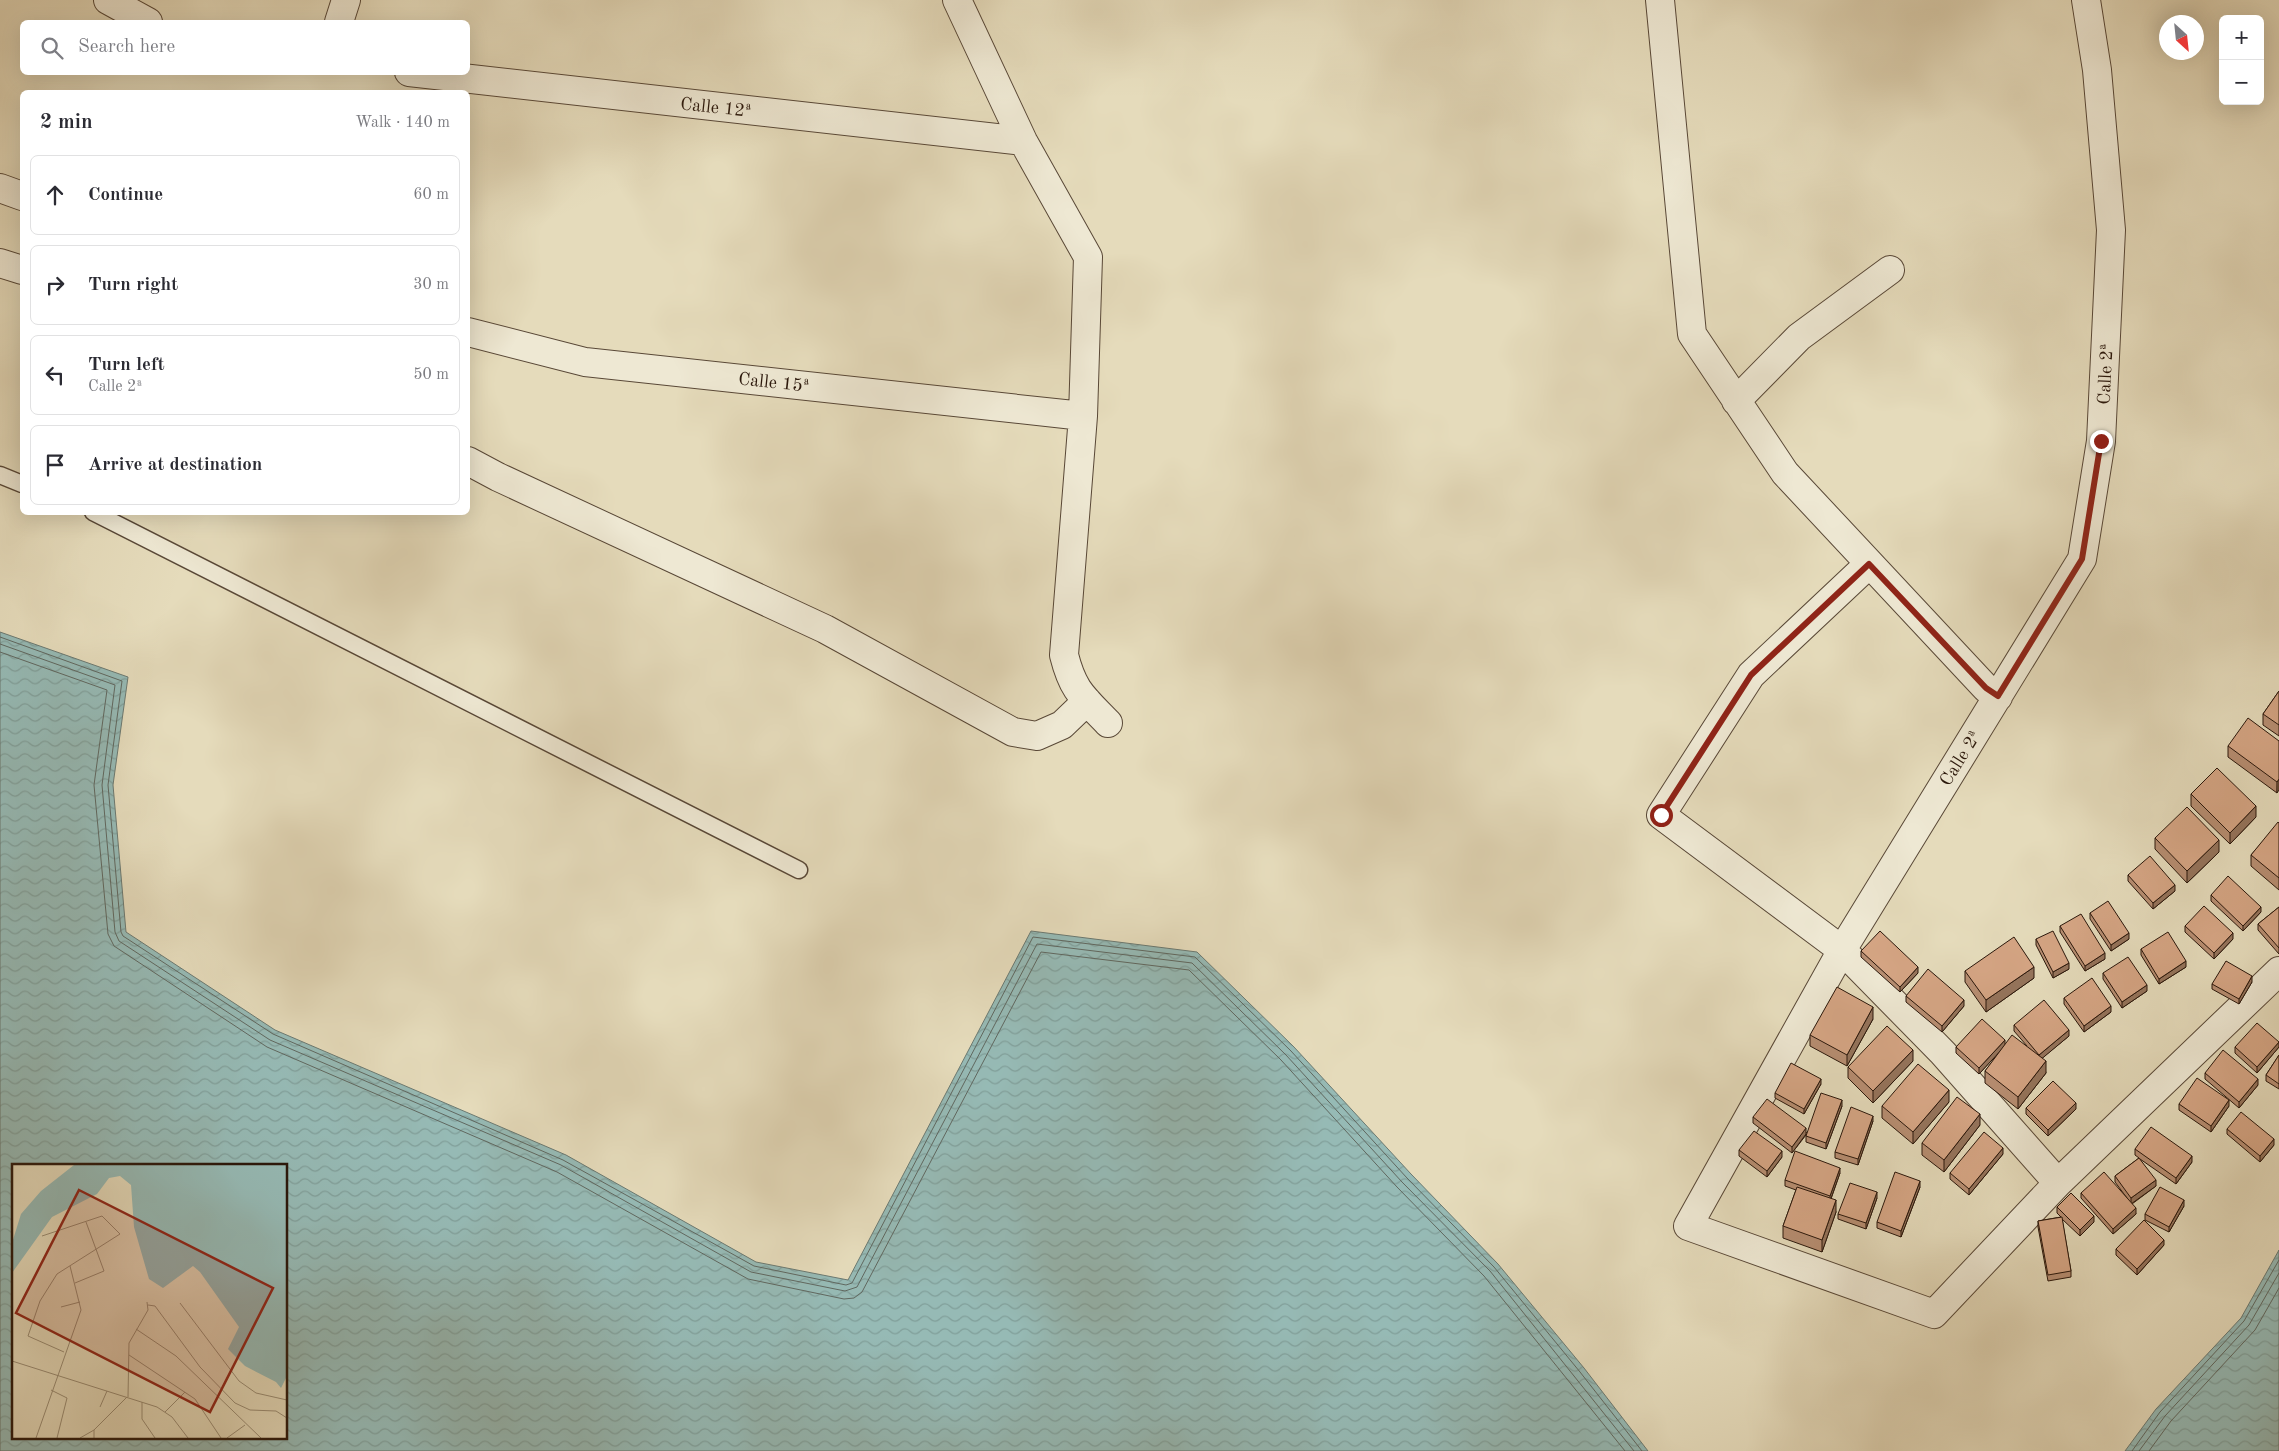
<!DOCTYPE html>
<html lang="en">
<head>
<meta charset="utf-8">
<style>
  body { margin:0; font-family:"Old Standard TT",serif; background:#f7f7f7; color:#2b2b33 }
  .controls { position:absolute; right:15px; top:15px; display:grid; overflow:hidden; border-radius:8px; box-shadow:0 5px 20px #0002 }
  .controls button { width:45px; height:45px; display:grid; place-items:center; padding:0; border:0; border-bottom:1px solid #e1e1e2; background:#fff; color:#2b2b33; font:25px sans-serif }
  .compass { position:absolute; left:2159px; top:15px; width:45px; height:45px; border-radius:50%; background:#fff; box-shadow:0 5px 20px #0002; rotate:153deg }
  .stop { position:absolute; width:15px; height:15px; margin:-11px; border:4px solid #8f2418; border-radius:50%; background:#fff }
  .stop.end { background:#8f2418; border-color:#fff; box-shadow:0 1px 5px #0008 }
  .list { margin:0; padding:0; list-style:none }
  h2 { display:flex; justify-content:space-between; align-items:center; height:65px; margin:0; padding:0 20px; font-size:21px }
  h2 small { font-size:16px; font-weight:400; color:#7c7c81 }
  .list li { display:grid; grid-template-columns:32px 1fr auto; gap:15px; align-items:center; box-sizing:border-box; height:80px; margin:0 10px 10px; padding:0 10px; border:1px solid #e1e1e2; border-radius:8px }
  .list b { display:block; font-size:19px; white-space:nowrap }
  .list p { margin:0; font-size:16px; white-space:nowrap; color:#7c7c81 }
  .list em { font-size:16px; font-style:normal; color:#7c7c81 }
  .icon { flex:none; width:28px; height:28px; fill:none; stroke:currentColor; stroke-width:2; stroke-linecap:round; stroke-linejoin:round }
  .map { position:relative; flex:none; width:2279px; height:1451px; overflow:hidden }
  .search { position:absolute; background:#fff; box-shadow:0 5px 20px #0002; left:20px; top:20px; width:450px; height:55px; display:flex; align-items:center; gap:12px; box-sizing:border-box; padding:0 18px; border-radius:8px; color:#7c7c81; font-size:19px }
  .panel { position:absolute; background:#fff; box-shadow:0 5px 20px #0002; left:20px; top:90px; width:450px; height:425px; border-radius:8px }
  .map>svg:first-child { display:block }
</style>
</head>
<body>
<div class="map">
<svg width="2279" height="1451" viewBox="0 0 2279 1451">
  <defs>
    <pattern id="water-waves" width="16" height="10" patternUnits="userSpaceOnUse" patternTransform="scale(1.25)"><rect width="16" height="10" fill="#96bab5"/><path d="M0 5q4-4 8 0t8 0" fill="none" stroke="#819f9a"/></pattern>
  </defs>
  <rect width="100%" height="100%" fill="#e5dbbb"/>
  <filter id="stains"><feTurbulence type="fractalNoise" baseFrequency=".004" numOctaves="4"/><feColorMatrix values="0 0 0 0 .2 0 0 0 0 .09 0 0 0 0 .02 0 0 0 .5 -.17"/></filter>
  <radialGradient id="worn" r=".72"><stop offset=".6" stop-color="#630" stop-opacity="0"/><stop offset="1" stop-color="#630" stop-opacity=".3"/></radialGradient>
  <path fill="url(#water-waves)" stroke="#6b7971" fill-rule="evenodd" d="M0,632l128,45 -15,108 13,147 149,98 291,125 190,107 92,18 183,-349 166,21 97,95 117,127 87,90 86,104 64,83h-1648zM14,1165h272v272h-272z
    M2279,1250v201h-154l31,-42 85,-91z"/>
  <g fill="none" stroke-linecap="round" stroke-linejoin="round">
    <path stroke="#606860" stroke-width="1" d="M0,637l122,44 -14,104 13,147 2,4 150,98 290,126 191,106 92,19 6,-2 181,-346 162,20 96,94 116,127 87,89 86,105 62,79
      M0,644l115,41 -13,100 13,147 4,9 151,99 291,125 190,107 94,19 12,-4 180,-343 155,19 94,92 116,127 88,89 144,180
      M0,652l107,38 -13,95 14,149 6,12 153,101 290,125 191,107 96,20 10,-1 8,-6 179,-340 148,18 92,90 116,127 87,89 141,175
      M2132,1451l28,-39 84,-91 35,-61
      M2139,1451l26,-35 84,-91 30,-52
      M2149,1451l22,-30 84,-91 24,-42"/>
    <g stroke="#594837" stroke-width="19">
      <path id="lane" d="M0,475l22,9
        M93,512l706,358"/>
    </g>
    <g stroke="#594837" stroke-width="30">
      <path id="street" d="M108,0l40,22
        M957,0l66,141 65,116 -5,159 -19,239c9,36 19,42 44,68
        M1660,0l32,334 93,139 201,215 12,9
        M2086,0l11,70 14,160 -10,211 -19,118 -240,391 -154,276 246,88 124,-131 221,-212
        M339,22l7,-22
        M409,72l614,69
        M0,188l22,8
        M0,263l22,7
        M468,332l117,30 498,54
        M1736,401l63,-64 91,-67
        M468,461l30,16 327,152 188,103 24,4 25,-11 25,-24
        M1869,564l-118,111 -90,140 181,135 101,103 115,130"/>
    </g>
    <use href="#lane" stroke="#eee8d3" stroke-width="16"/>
    <use href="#street" stroke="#eee8d3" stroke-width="28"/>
  </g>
  <path fill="#b78e72" stroke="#2a170b" d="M2279,691v45l-16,-11v-11z
    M2279,741l-2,52 -49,-36v-11z
    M2191,794l65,23 -26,27 -39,-38z
    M2279,823v67l-28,-24v-11z
    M2155,838l64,14 -32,31 -32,-34z
    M2128,875l47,16 -22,18 -25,-28z
    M2211,895l50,17 -18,19 -32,-30z
    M2279,907v47l-21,-24v-6z
    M2090,913l39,26 -18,12 -21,-32z
    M2060,926l45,33 -20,12 -25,-39z
    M2185,926l48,13 -19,20 -29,-27z
    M2036,939l33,30 -16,9 -17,-33z
    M2141,949l45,18 -27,17 -18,-29z
    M1861,951l57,22 -18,19 -39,-35z
    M1965,971l69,7 -48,34 -21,-30z
    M2103,973l44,18 -25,17 -19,-29z
    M2252,982l-13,22 -27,-15v-5z
    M1906,996l58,10 -22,26 -36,-30z
    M2064,998l47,14 -27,20 -20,-28z
    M1873,1019l-26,47 -37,-20v-11z
    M2014,1025l55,11 -27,22 4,15 -28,36 -33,-26v-12l17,-22 -23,25 -23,-21v-6l71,-1 -13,-15z
    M2235,1047h44l-22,26 -22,-20z
    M2279,1055v34l-13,-8v-6z
    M1913,1061l-40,42 -25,-25v-11z
    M2205,1073l53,12 -19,23 -34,-29z
    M1821,1084l-17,30 -29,-16v-5z
    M1949,1102l-36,42 -31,-26v-12z
    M2179,1104l50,2 -18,26 -32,-22z
    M1842,1106l-16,43 -20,-7v-7l-14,18 -39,-30v-6l53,16z
    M2026,1108l50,1 -28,27 -22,-22z
    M1873,1121l-15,44 -23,-7v-6z
    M1980,1125l-36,47 -22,-17v-12z
    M2227,1129l47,16 -14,17 -33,-28z
    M2135,1149l57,13 -16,22 -36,-25 16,27 -24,18 4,10 -23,20 -32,-36v-5l46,5 -12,-16v-6l24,-18 -4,-3z
    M1739,1150l43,7 -15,20 -28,-21z
    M2003,1154l-34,41 -19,-16v-6z
    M1840,1173l-9,26 5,13 -14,40 -39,-14v-12l13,-36 -11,-4v-6z
    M1920,1187l-19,50 -24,-9v-6z
    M1877,1198l-11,31 -28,-10v-5z
    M2184,1206l-15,26 -24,-12v-6z
    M2057,1207l37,15 -14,14 -18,-17 9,52v6l-23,4 -10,-54v-6l23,-4 -4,-4z
    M2164,1245l-27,30 -21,-20v-6z"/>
  <path fill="#95745c" stroke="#2a170b" d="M2279,779v11l-2,3v-11z
    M2256,806v11l-26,27v-11z
    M2219,840v12l-32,31v-12z
    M2175,885v6l-22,18v-6z
    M2261,907v5l-18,19v-5z
    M2129,933v6l-18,12v-6z
    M2233,933v6l-19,20v-6z
    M2105,953v6l-20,12v-5z
    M2186,961v6l-27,17v-5z
    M2069,963v6l-16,9v-6z
    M1918,967v6l-18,19v-5z
    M2034,967v11l-48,34v-12z
    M2252,976v6l-13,22v-5z
    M2147,985v6l-25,17v-6z
    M1964,1000v6l-22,26v-6z
    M2111,1006v6l-27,20v-6z
    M1873,1007v12l-26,47v-11z
    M2069,1030v6l-30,25v-6z
    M2005,1040v6l-26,28v-6z
    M2279,1042v5l-22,26v-6z
    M1913,1050v11l-40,42v-12z
    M2046,1061v12l-28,36v-12z
    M1821,1079v5l-17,30v-5z
    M2258,1079v6l-19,23v-6z
    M1949,1090v12l-36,42v-12z
    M1842,1100v6l-16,43v-6z
    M2229,1100v6l-18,26v-6z
    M2076,1103v6l-28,27v-6z
    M1980,1114v11l-36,47v-12z
    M1873,1116v5l-15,44v-6z
    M1806,1128v6l-14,19v-6z
    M2274,1139v6l-14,17v-6z
    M2003,1148v6l-34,41v-6z
    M1782,1151v6l-15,20v-6z
    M2192,1156v6l-16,22v-6z
    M1840,1168v5l-10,28v-5z
    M2156,1180v6l-25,18v-6z
    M1920,1181v6l-19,50v-6z
    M1877,1192v6l-11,31v-6z
    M1836,1200v12l-14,40v-12z
    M2184,1200v6l-15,26v-5z
    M2136,1208v6l-23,20v-5z
    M2094,1216v6l-14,14v-6z
    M2164,1240v5l-27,30v-6z"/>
  <path fill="#d5a584" stroke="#2a170b" d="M2279,691v34l-16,-11z
    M2248,718l31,23v38l-2,3 -49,-36z
    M2217,768l39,38 -26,27 -39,-39z
    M2187,807l32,33 -32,31 -32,-33z
    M2278,822l1,1v55l-28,-23z
    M2150,856l25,29 -22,18 -25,-28z
    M2228,876l33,31 -18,19 -32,-31z
    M2108,901l21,32 -18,12 -21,-32z
    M2204,906l29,27 -19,20 -29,-27z
    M2279,907v41l-21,-24z
    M2081,914l24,39 -20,13 -25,-40z
    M1880,931l38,36 -18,20 -39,-36z
    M2053,931l16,32 -16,9 -17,-33z
    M2168,932l18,29 -27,18 -18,-30z
    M2014,937l20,30 -48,33 -21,-29z
    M2128,957l19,28 -25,17 -19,-29z
    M2226,961l26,15 -13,23 -27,-15z
    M1928,969l36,31 -22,26 -36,-30z
    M2092,978l19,28 -27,20 -20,-28z
    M1837,987l36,20 -26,48 -37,-20z
    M2044,1000l25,30 -30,25 -25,-30z
    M1982,1019l23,21 -26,28 -23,-21z
    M2257,1023l22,19 -22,25 -22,-20z
    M1887,1026l26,24 -40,41 -25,-24z
    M2012,1035l34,26 -28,36 -33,-26z
    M2223,1050l35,29 -19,23 -34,-29z
    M2279,1055v29l-13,-9z
    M1791,1063l30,16 -17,30 -29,-16z
    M1918,1064l31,26 -36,42 -31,-26z
    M2197,1078l32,22 -18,26 -32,-22z
    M2053,1081l23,22 -28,27 -22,-22z
    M1821,1093l21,7 -16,43 -20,-7z
    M1957,1097l23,17 -36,46 -22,-17z
    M1767,1099l39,29 -14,19 -39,-30z
    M1851,1107l22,9 -15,43 -23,-7z
    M2241,1112l33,27 -14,17 -33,-27z
    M2151,1127l41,29 -16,22 -41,-29z
    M1754,1131l28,20 -15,20 -28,-21z
    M1984,1132l19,16 -34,41 -19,-16z
    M1795,1151l45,17 -10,28 -45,-16z
    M2139,1158l17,22 -25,18 -16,-22z
    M1895,1172l25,9 -19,50 -24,-9z
    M2104,1172l32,36 -23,21 -32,-36z
    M1850,1183l27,9 -11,31 -28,-9z
    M1797,1187l39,13 -14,40 -39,-14z
    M2160,1187l24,13 -15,27 -24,-13z
    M2071,1193l23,23 -14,14 -23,-23z
    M2062,1217l9,54 -23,4 -10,-54z
    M2144,1220l20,20 -27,29 -21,-20z"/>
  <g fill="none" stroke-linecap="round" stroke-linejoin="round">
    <path stroke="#8f2418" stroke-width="6" d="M1661,815l90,-140 118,-111 117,124 12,8 84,-137 19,-118"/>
  </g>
  <g text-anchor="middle" stroke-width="5" stroke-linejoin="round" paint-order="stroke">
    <g font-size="18" fill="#2a170b" stroke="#eee8d3">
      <text transform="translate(716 107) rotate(6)" y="6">Calle 12ª</text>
      <text transform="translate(2105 374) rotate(-87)" y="6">Calle 2ª</text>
      <text transform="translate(774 382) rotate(6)" y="6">Calle 15ª</text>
      <text transform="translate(1960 758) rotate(-58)" y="6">Calle 2ª</text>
    </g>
  </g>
  <g transform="translate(12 1164)">
    <rect width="275" height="275" fill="#e5dbbb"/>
    <path d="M62,1h213v211l-6,12 -5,-6 -31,-16 -17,-17 11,-22 -39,-55 -7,-6 -30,22 -14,-9 -15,-52 -3,-42 -11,-9 -11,2 -12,16 -45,23 -40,56v-30l9,-29 20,-23z" fill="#96bab5"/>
    <path fill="none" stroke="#9a8d75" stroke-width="1" d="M30,72l60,-20 18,18 -63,40 -17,27 -12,35 36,16M63,119l29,-12 -18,-49M168,139l59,78 17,12 31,7M136,141l7,1 45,61 35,36 15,7 26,1 11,7M49,143l19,-5M124,165l40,27 85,82M117,191l66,44 26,39M0,197l145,46 15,10 16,21M39,226l16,8 -10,40M116,233l1,-54 19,-33 -1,-8M130,238v17l13,19M88,243l7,-16M153,248l20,-20M24,274l45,-128 -11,-44M68,274l14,-8M82,274v-8l33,-33M215,274l18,-13"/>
    <path fill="#8f2418" fill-opacity="0.15" stroke="#8f2418" stroke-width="2.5" d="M67,26l194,98 -63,124 -194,-99z"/>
    <rect width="275" height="275" fill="none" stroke="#2a170b" stroke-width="2.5"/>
  </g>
  <rect width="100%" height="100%" filter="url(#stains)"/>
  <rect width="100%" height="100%" fill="url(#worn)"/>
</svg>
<div class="controls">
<button>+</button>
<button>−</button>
</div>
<svg class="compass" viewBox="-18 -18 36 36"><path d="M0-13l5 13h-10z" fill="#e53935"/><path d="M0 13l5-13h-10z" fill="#7c7c81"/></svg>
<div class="stop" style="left:1661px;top:815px"></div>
<div class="stop end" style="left:2101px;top:441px"></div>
<div class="search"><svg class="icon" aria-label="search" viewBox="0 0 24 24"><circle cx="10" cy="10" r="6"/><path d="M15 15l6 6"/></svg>Search here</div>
<section class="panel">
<h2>2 min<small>Walk · 140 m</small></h2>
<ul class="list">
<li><svg class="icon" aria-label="ahead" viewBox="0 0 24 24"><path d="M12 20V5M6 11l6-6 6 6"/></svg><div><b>Continue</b></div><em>60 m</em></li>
<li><svg class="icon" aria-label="right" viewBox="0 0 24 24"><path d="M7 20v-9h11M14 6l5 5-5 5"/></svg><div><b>Turn right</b></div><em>30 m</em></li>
<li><svg class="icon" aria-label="left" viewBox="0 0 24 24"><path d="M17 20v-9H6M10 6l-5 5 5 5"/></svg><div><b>Turn left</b><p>Calle 2ª</p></div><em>50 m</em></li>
<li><svg class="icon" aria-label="arrive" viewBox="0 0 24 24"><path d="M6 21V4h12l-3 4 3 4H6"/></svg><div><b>Arrive at destination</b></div></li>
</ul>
</section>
</div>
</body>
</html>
